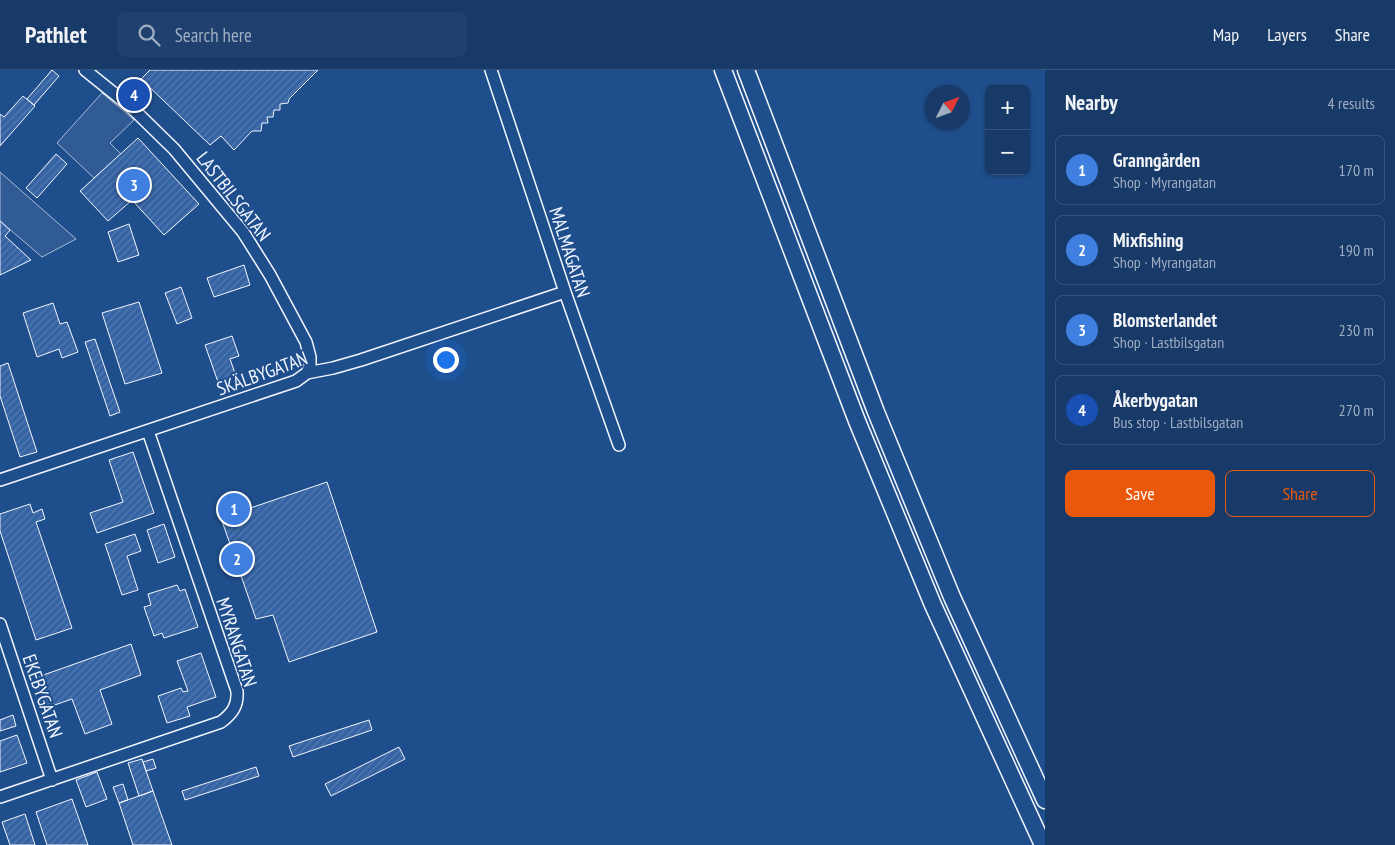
<!DOCTYPE html>
<html lang="en">
<head>
<meta charset="utf-8">
<style>
  body { margin:0; font-family:"PT Sans Narrow",sans-serif; background:#20416f; color:#f1f3f6 }
  .controls { position:absolute; right:15px; top:15px; display:grid; overflow:hidden; border-radius:8px; box-shadow:0 1px 4px #0004 }
  .controls button { width:45px; height:45px; display:grid; place-items:center; padding:0; border:0; border-bottom:1px solid #36547d; background:#173a69; color:#f1f3f6; font:25px sans-serif }
  .compass { position:absolute; left:925px; top:15px; width:45px; height:45px; border-radius:50%; background:#173a69; box-shadow:0 1px 4px #0004; rotate:48deg }
  .you { position:absolute; left:445px; top:289px; width:18px; height:18px; margin:-12px; border:4px solid #fff; border-radius:50%; background:#1a73e8; box-shadow:0 0 0 8px #1a73e833 }
  .badge { display:grid; place-items:center; width:32px; height:32px; border-radius:50%; background:#ea580c; color:#fff; font-size:16px; font-weight:700 }
  .pin { position:absolute; translate:-50% -50%; border:2px solid #fff; box-shadow:0 1px 5px #0006 }
  .list { margin:0; padding:0; list-style:none }
  h2 { display:flex; justify-content:space-between; align-items:center; height:65px; margin:0; padding:0 20px; font-size:21px }
  h2 small { font-size:16px; font-weight:400; color:#9eadc0 }
  .list li { display:grid; grid-template-columns:32px 1fr auto; gap:15px; align-items:center; box-sizing:border-box; height:70px; margin:0 10px 10px; padding:0 10px; border:1px solid #36547d; border-radius:8px }
  .list b { display:block; font-size:19px; white-space:nowrap }
  .list p { margin:0; font-size:16px; white-space:nowrap; color:#9eadc0 }
  .list em { font-size:16px; font-style:normal; color:#9eadc0 }
  .actions { display:flex; gap:10px; padding:15px 20px }
  .actions a { flex:1; padding:11px 0; border:1px solid #ea580c; border-radius:8px; text-align:center; font-size:18px; color:#ea580c }
  .actions .main { background:#ea580c; color:#fff }
  .icon { flex:none; width:28px; height:28px; fill:none; stroke:currentColor; stroke-width:2; stroke-linecap:round; stroke-linejoin:round }
  .map { position:relative; flex:none; width:1045px; height:775px; overflow:hidden }
  header { display:flex; align-items:center; gap:30px; box-sizing:border-box; height:70px; padding:0 25px; background:#173a69; border-bottom:1px solid #36547d }
  header strong { font-size:24px }
  nav { display:flex; gap:28px; margin-inline-start:auto; font-size:18px }
  .search { width:350px; height:45px; background:#20416f; display:flex; align-items:center; gap:12px; box-sizing:border-box; padding:0 18px; border-radius:8px; color:#9eadc0; font-size:19px }
  main { display:flex }
  aside { flex:1; background:#173a69 }
  .map>svg:first-child { display:block }
</style>
</head>
<body>
<header>
<strong>Pathlet</strong>
<div class="search"><svg class="icon" aria-label="search" viewBox="0 0 24 24"><circle cx="10" cy="10" r="6"/><path d="M15 15l6 6"/></svg>Search here</div>
<nav><a>Map</a><a>Layers</a><a>Share</a></nav>
</header>
<main>
<div class="map">
<svg width="1045" height="775" viewBox="0 0 1045 775">
  <defs>
    <pattern id="building-hatch" width="6" height="6" patternUnits="userSpaceOnUse" patternTransform="scale(1.25)"><rect width="6" height="6" fill="#3563a3"/><path d="M-1 1l2-2M0 6l6-6M5 7l2-2" fill="none" stroke="#537ab1"/></pattern>
  </defs>
  <rect width="100%" height="100%" fill="#1f4e8c"/>
  <path fill="#305b95" stroke="#a8bbd7" d="M102,23l32,27 -24,23 11,11 -27,24 -37,-35z
    M0,102l76,67 -34,18 -42,-36z"/>
  <path fill="url(#building-hatch)" stroke="#f2f6ff" d="M52,0l7,6 -25,29 -7,-6z
    M150,0h168l-29,29 -1,4 -8,1v6h-6l-1,7h-6l1,6h-6l-1,8h-9l-18,19 -13,-14 -11,9 -69,-66z
    M23,26l12,10 -35,40v-32l4,3z
    M138,68l61,66 -35,31 -32,-35 -24,21 -28,-30z
    M56,84l11,10 -30,34 -11,-10z
    M0,151l10,9 -5,6 26,24 -31,15z
    M129,154l10,31 -21,7 -10,-30z
    M244,195l6,20 -36,12 -7,-19z
    M181,217l11,31 -15,6 -12,-31z
    M139,232l23,71 -37,11 -23,-71z
    M53,233l7,21 7,-2 11,30 -16,6 -3,-9 -22,8 -14,-44z
    M232,266l7,20 -9,3 6,17 -18,6 -13,-37z
    M95,269l25,73 -10,4 -25,-74z
    M8,293l29,89 -17,5 -20,-61v-30z
    M133,382l21,61 -57,20 -7,-20 33,-11 -14,-42z
    M327,412l50,150 -88,30 -16,-47 -17,4 -35,-101z
    M30,434l3,9 9,-4 3,10 -9,3 36,106 -36,12 -36,-109v-17z
    M164,454l11,33 -17,6 -11,-33z
    M135,464l6,17 -14,5 11,34 -16,5 -17,-51z
    M177,515l3,6 5,-2 13,38 -34,11 -2,-5 -8,3 -10,-29 7,-2 -3,-11z
    M131,574l10,31 -41,15 12,34 -27,10 -13,-35 -26,9 -11,-30z
    M201,583l15,44 -29,10 3,9 -23,7 -9,-27 23,-8 2,4 5,-1 -11,-30z
    M13,645l3,11 -16,5v-11z
    M369,650l3,10 -79,27 -4,-11z
    M17,665l10,28 -27,9v-31z
    M399,677l6,12 -74,37 -6,-12z
    M142,689l11,32 -14,5 -11,-33z
    M153,689l3,9 -10,3 -3,-9z
    M256,697l3,9 -74,24 -3,-9z
    M97,702l10,27 -21,8 -10,-27z
    M123,714l5,16 -9,3 -6,-16z
    M153,721l19,54h-39l-14,-42z
    M72,729l16,46h-41l-11,-33z
    M25,744l10,31h-25l-8,-23z"/>
  <g fill="none" stroke-linecap="round" stroke-linejoin="round">
    <g stroke="#f2f6ff" stroke-width="14">
      <path id="minor" d="M85,0l46,37 43,42 69,83 27,43 36,67 4,15v9l-3,7
        M491,0l74,222 54,153
        M0,410l296,-99 11,-8 26,-5 28,-8 204,-68
        M0,554l52,156
        M0,727l221,-75c12,-9 17,-17 16,-31l-89,-260"/>
    </g>
    <g stroke="#f2f6ff" stroke-width="19">
      <path id="highway" d="M723,0l134,351 76,184 110,240
        M746,0l130,342 76,185 93,203"/>
    </g>
    <use href="#minor" stroke="#1f4e8c" stroke-width="11"/>
    <use href="#highway" stroke="#1f4e8c" stroke-width="16"/>
  </g>
  <g text-anchor="middle" stroke-width="4" stroke-linejoin="round" paint-order="stroke">
    <g font-size="19" fill="#f2f6ff" stroke="#1f4e8c">
      <text transform="translate(234 126) rotate(52)" y="7">LASTBILSGATAN</text>
      <text transform="translate(570 182) rotate(72)" y="7">MALMAGATAN</text>
      <text transform="translate(262 303) rotate(-20)" y="7">SKÄLBYGATAN</text>
      <text transform="translate(237 572) rotate(72)" y="7">MYRANGATAN</text>
      <text transform="translate(43 626) rotate(71)" y="7">EKEBYGATAN</text>
    </g>
  </g>
</svg>
<div class="controls">
<button>+</button>
<button>−</button>
</div>
<svg class="compass" viewBox="-18 -18 36 36"><path d="M0-13l5 13h-10z" fill="#e53935"/><path d="M0 13l5-13h-10z" fill="#9eadc0"/></svg>
<div class="you"></div>
<div class="pin badge" style="left:234px;top:439px;background:#3f7fe0">1</div>
<div class="pin badge" style="left:237px;top:489px;background:#3f7fe0">2</div>
<div class="pin badge" style="left:134px;top:115px;background:#3f7fe0">3</div>
<div class="pin badge" style="left:134px;top:25px;background:#1a4fb4">4</div>
</div>
<aside>
<h2>Nearby<small>4 results</small></h2>
<ul class="list">
<li><span class="badge" style="background:#3f7fe0">1</span><div><b>Granngården</b><p>Shop · Myrangatan</p></div><em>170 m</em></li>
<li><span class="badge" style="background:#3f7fe0">2</span><div><b>Mixfishing</b><p>Shop · Myrangatan</p></div><em>190 m</em></li>
<li><span class="badge" style="background:#3f7fe0">3</span><div><b>Blomsterlandet</b><p>Shop · Lastbilsgatan</p></div><em>230 m</em></li>
<li><span class="badge" style="background:#1a4fb4">4</span><div><b>Åkerbygatan</b><p>Bus stop · Lastbilsgatan</p></div><em>270 m</em></li>
</ul>
<div class="actions"><a class="main">Save</a><a>Share</a></div>
</aside>
</main>
</body>
</html>
